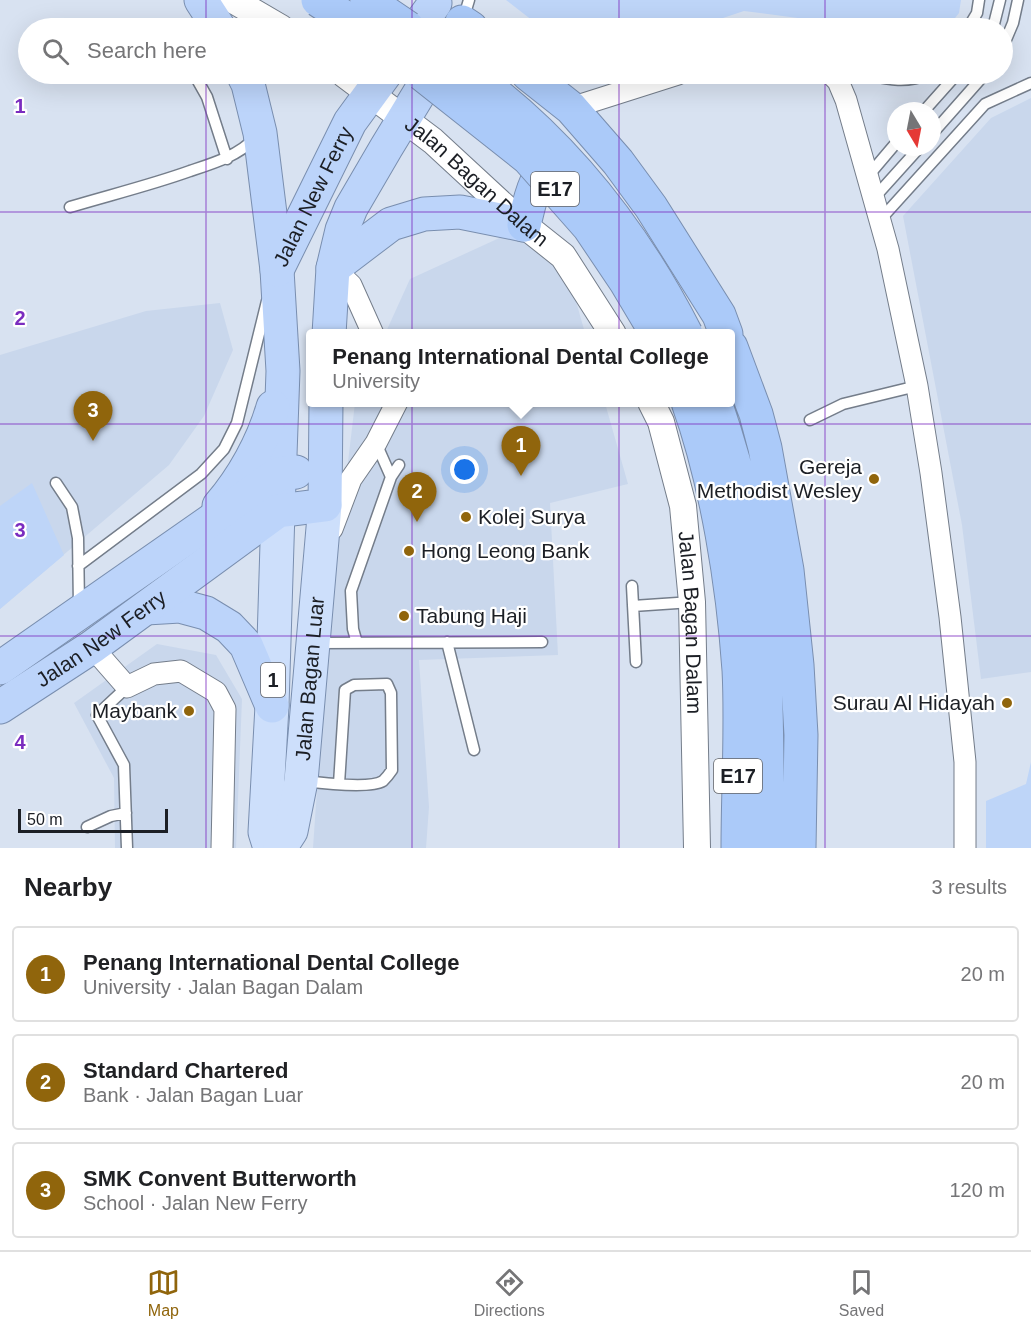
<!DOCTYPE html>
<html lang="en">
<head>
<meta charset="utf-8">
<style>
  body { margin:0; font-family:Arial,sans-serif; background:#f6f6f6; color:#202124 }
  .compass { position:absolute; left:887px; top:102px; width:54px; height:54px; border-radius:50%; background:#fff; box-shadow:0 6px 24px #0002; rotate:170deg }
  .scale { position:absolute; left:18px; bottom:15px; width:150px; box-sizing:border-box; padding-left:6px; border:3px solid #1c1f25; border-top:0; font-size:16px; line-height:21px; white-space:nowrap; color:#1c1f25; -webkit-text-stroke:4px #fff; paint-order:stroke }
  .you { position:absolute; left:465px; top:470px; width:21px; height:21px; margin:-15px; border:4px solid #fff; border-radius:50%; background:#1a73e8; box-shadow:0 0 0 9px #1a73e833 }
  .badge { display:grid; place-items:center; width:39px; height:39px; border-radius:50%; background:#90650c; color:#fff; font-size:20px; font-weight:700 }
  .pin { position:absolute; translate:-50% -50px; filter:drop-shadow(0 2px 3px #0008) }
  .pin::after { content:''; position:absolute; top:32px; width:21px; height:18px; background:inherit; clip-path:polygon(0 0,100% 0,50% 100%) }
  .popup { position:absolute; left:306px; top:329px; width:429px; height:78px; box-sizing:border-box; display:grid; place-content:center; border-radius:6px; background:#fff; filter:drop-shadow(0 2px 4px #0005); font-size:20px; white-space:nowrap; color:#757577 }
  .popup b { font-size:22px; color:#202124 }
  .popup::after { content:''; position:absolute; left:50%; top:100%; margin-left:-12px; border:12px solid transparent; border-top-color:#fff }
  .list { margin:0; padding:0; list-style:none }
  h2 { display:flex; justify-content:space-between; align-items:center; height:78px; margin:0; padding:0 24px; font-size:26px }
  h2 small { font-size:20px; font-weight:400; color:#757577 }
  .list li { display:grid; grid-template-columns:39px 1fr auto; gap:18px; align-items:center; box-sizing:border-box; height:96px; margin:0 12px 12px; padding:0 12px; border:2px solid #e0e0e0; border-radius:6px }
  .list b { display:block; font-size:22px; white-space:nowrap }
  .list p { margin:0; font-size:20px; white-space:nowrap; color:#757577 }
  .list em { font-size:20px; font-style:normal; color:#757577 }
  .icon { flex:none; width:33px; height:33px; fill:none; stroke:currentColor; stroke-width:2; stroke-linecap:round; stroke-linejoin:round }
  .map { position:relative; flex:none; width:1031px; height:848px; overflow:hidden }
  .search { position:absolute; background:#fff; box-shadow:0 6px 24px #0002; left:18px; right:18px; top:18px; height:66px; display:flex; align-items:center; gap:15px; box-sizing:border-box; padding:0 21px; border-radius:33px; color:#757577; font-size:22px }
  .sheet { height:402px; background:#fff }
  nav { display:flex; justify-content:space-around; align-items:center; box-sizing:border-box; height:84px; border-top:2px solid #e0e0e0; background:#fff; font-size:16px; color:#757577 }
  nav a { display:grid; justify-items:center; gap:3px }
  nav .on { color:#90650c }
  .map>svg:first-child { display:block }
</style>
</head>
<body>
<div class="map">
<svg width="1031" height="848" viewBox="0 0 1031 848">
  <rect width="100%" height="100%" fill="#d8e2f1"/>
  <path fill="#c9d7ec" d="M1031,98v574l-50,7 -19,-154 -59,-309 88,-98z
    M508,234l58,32 19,67 -200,1 25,-55z
    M220,303l13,47 -29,66 -35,49 -169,144v-254l146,-44z
    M355,403h250l23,81 -78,19 8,152 -139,5 10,147 -3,41h-113l15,-218z
    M157,644l59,11 26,44 -6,149h-121l-1,-70 -40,-75z"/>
  <path fill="#bed5f8" d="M506,0h455l-2,13 -12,15h-105l-14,-6 -84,-11 -51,17h-151z
    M32,483l32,72 -64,54v-103z
    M1031,762v86h-45v-47l40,-17z"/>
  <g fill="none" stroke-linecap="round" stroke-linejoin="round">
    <g stroke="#747d8a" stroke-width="13">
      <path id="service" d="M463,20l6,-20
        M133,25l22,1 3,2
        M968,28l9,-15 2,-13
        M993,28l7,-28
        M1002,49l11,-26 5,-23
        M194,74l13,23 20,62
        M864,74c23,5 42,10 64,0
        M924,111l33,-37
        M932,134l53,-60
        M868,176l28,-33
        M874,198l46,-51
        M70,207c40,-12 81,-22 120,-36 24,-8 48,-15 65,-33
        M880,220l105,-116 46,-21
        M810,420l33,-16 74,-18
        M376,443l15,34
        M56,483l16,24 6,31 1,69
        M78,566l123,-92 23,-25 13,-26 30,-122
        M632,586l4,76
        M633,606l59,-4
        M447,642l27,108
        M315,643l227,-1
        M357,643l-4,-14 -2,-38 40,-114 8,-12
        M305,781c16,2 65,8 78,0 3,-3 7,-8 9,-11l-1,-77 -4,-9 -33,1 -9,5 -6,94
        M87,827l24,-11 15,-3
        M127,848l-3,-83 -27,-50 30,-28"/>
    </g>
    <g stroke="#747d8a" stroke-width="23">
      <path id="minor" d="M831,74l7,7 8,19 42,149 29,137 14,87 19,144 15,145v86
        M571,108l107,-34
        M333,268l18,17 22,49
        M332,529l19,-50 25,-36 21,-41
        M92,647l35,40 27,-13 27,-3 35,21 9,17 -3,139"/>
    </g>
    <g stroke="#747d8a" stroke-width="28">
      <g id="tertiary">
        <path d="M233,0l48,28"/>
        <path id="s1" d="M344,74l89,67 91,84 39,31 50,78"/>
        <path id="s2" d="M651,402l10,20 22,84 9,96 5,246"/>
      </g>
    </g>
    <g stroke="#798eaf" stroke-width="35">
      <g id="primary">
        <path d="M270,848l-5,-16 7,-126 6,-195"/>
        <path id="s3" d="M280,848l11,-17 10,-50 24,-276"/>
      </g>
    </g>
    <g stroke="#798eaf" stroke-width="35">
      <g id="trunk">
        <path d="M201,0l18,28"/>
        <path d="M417,28l18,-25"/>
        <path d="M243,74l5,10 12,49 17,137 6,101 -5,140"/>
        <path d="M333,268l58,-44 33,-10 36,-2 64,13"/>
        <path id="s4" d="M277,270l73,-148 35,-48"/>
        <path d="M329,334l4,-66 9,-38 9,-22 35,-60 45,-74"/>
        <path d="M219,506c24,-28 44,-64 54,-99"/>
        <path d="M146,608l34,-2 26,7 23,14 17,18 26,61"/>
        <path d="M0,668l278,-194 18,-2"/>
        <path id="s5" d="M0,707l92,-60 186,-136 47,-6 1,-103"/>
      </g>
    </g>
    <g stroke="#798eaf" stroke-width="35">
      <path id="motorway" d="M462,22l9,6
        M528,74l43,34 47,54 33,45 68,108 7,19
        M524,225c6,-25 11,-56 36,-69
        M731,347l25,67 9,34 22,122 10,95 4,70 -2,113
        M688,402c29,81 45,183 51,268 3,57 -1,120 -1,178
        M715,402c17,50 31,99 39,150 15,98 12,197 14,296"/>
    </g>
    <use href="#service" stroke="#fff" stroke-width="10"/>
    <use href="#minor" stroke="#fff" stroke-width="21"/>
    <use href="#tertiary" stroke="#fff" stroke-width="26"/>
    <use href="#primary" stroke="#cddffb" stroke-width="33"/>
    <use href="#trunk" stroke="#bcd4fa" stroke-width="33"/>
    <use href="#motorway" stroke="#abcaf9" stroke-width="33"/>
    <g stroke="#798eaf" stroke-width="35" stroke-linecap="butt">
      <path id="motorway-bridge" d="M318,0l43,28
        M367,0l41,28
        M422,74l106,84 61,69 37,55 31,52
        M470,74c92,67 164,158 216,260"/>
    </g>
    <use href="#motorway-bridge" stroke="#abcaf9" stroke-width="33"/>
  </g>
  <path fill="none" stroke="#7b2cbf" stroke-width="1.5" stroke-opacity="0.55" d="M206,0v28M412,0v28M619,0v28M825,0v28M206,74v774M412,74v774M619,74v774M825,74v774M0,212h1031M0,424h1031M0,636h1031"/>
  <g fill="#90650c" stroke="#fff" stroke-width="2">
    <circle cx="874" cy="479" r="6"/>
    <circle cx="466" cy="517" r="6"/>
    <circle cx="409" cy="551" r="6"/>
    <circle cx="404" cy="616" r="6"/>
    <circle cx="1007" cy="703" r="6"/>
    <circle cx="189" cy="711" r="6"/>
  </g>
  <g text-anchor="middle" stroke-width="4.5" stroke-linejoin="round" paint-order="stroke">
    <g fill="#fff" stroke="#606266" stroke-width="1.5">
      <rect x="531" y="172" width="48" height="34" rx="4.5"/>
      <rect x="261" y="663" width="24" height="34" rx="4.5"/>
      <rect x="714" y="759" width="48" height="34" rx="4.5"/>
    </g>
    <g font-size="20" font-weight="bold" fill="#1c1f25">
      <text x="555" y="196">E17</text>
      <text x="273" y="687">1</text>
      <text x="738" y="783">E17</text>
    </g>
    <g font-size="21" fill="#1c1f25" stroke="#fff">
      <text dy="7" stroke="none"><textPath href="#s1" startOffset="171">Jalan Bagan Dalam</textPath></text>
      <text dy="7" stroke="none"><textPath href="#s4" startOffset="82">Jalan New Ferry</textPath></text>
      <text dy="7" stroke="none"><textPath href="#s2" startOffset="226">Jalan Bagan Dalam</textPath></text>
      <text dy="7" stroke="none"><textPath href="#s5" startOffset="122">Jalan New Ferry</textPath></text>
      <text dy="7" stroke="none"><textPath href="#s3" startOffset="174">Jalan Bagan Luar</textPath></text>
    </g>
    <g font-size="21" fill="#1c1f25" stroke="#fff" text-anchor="end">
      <text x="862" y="474">Gereja<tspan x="862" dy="24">Methodist Wesley</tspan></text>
      <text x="478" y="524" text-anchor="start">Kolej Surya</text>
      <text x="421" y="558" text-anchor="start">Hong Leong Bank</text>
      <text x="416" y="623" text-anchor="start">Tabung Haji</text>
      <text x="995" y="710">Surau Al Hidayah</text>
      <text x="177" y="718">Maybank</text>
    </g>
  </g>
  <g font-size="20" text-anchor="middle" font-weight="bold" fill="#7b2cbf" stroke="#fff" stroke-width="4.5" stroke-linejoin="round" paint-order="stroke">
    <text x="20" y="113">1</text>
    <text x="20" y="325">2</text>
    <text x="20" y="537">3</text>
    <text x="20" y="749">4</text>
  </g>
</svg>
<svg class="compass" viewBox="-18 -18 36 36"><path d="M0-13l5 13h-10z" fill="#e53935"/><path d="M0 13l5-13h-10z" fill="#757577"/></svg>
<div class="scale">50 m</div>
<div class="you"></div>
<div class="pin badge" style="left:521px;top:476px">1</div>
<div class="popup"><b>Penang International Dental College</b>University</div>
<div class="pin badge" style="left:417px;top:522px">2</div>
<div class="pin badge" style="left:93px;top:441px">3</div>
<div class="search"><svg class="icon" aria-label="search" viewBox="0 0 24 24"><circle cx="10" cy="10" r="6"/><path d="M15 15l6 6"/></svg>Search here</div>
</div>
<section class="sheet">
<h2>Nearby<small>3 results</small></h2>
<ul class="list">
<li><span class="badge">1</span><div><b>Penang International Dental College</b><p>University · Jalan Bagan Dalam</p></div><em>20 m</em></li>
<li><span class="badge">2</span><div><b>Standard Chartered</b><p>Bank · Jalan Bagan Luar</p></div><em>20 m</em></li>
<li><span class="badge">3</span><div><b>SMK Convent Butterworth</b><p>School · Jalan New Ferry</p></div><em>120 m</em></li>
</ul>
</section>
<nav>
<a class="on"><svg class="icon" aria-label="map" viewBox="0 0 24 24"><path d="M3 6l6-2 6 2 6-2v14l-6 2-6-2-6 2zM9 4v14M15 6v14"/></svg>Map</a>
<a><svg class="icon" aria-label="directions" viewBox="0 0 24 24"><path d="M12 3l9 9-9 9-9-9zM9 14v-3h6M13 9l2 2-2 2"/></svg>Directions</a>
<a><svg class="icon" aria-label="saved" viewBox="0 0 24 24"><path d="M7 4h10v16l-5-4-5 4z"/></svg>Saved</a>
</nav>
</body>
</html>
